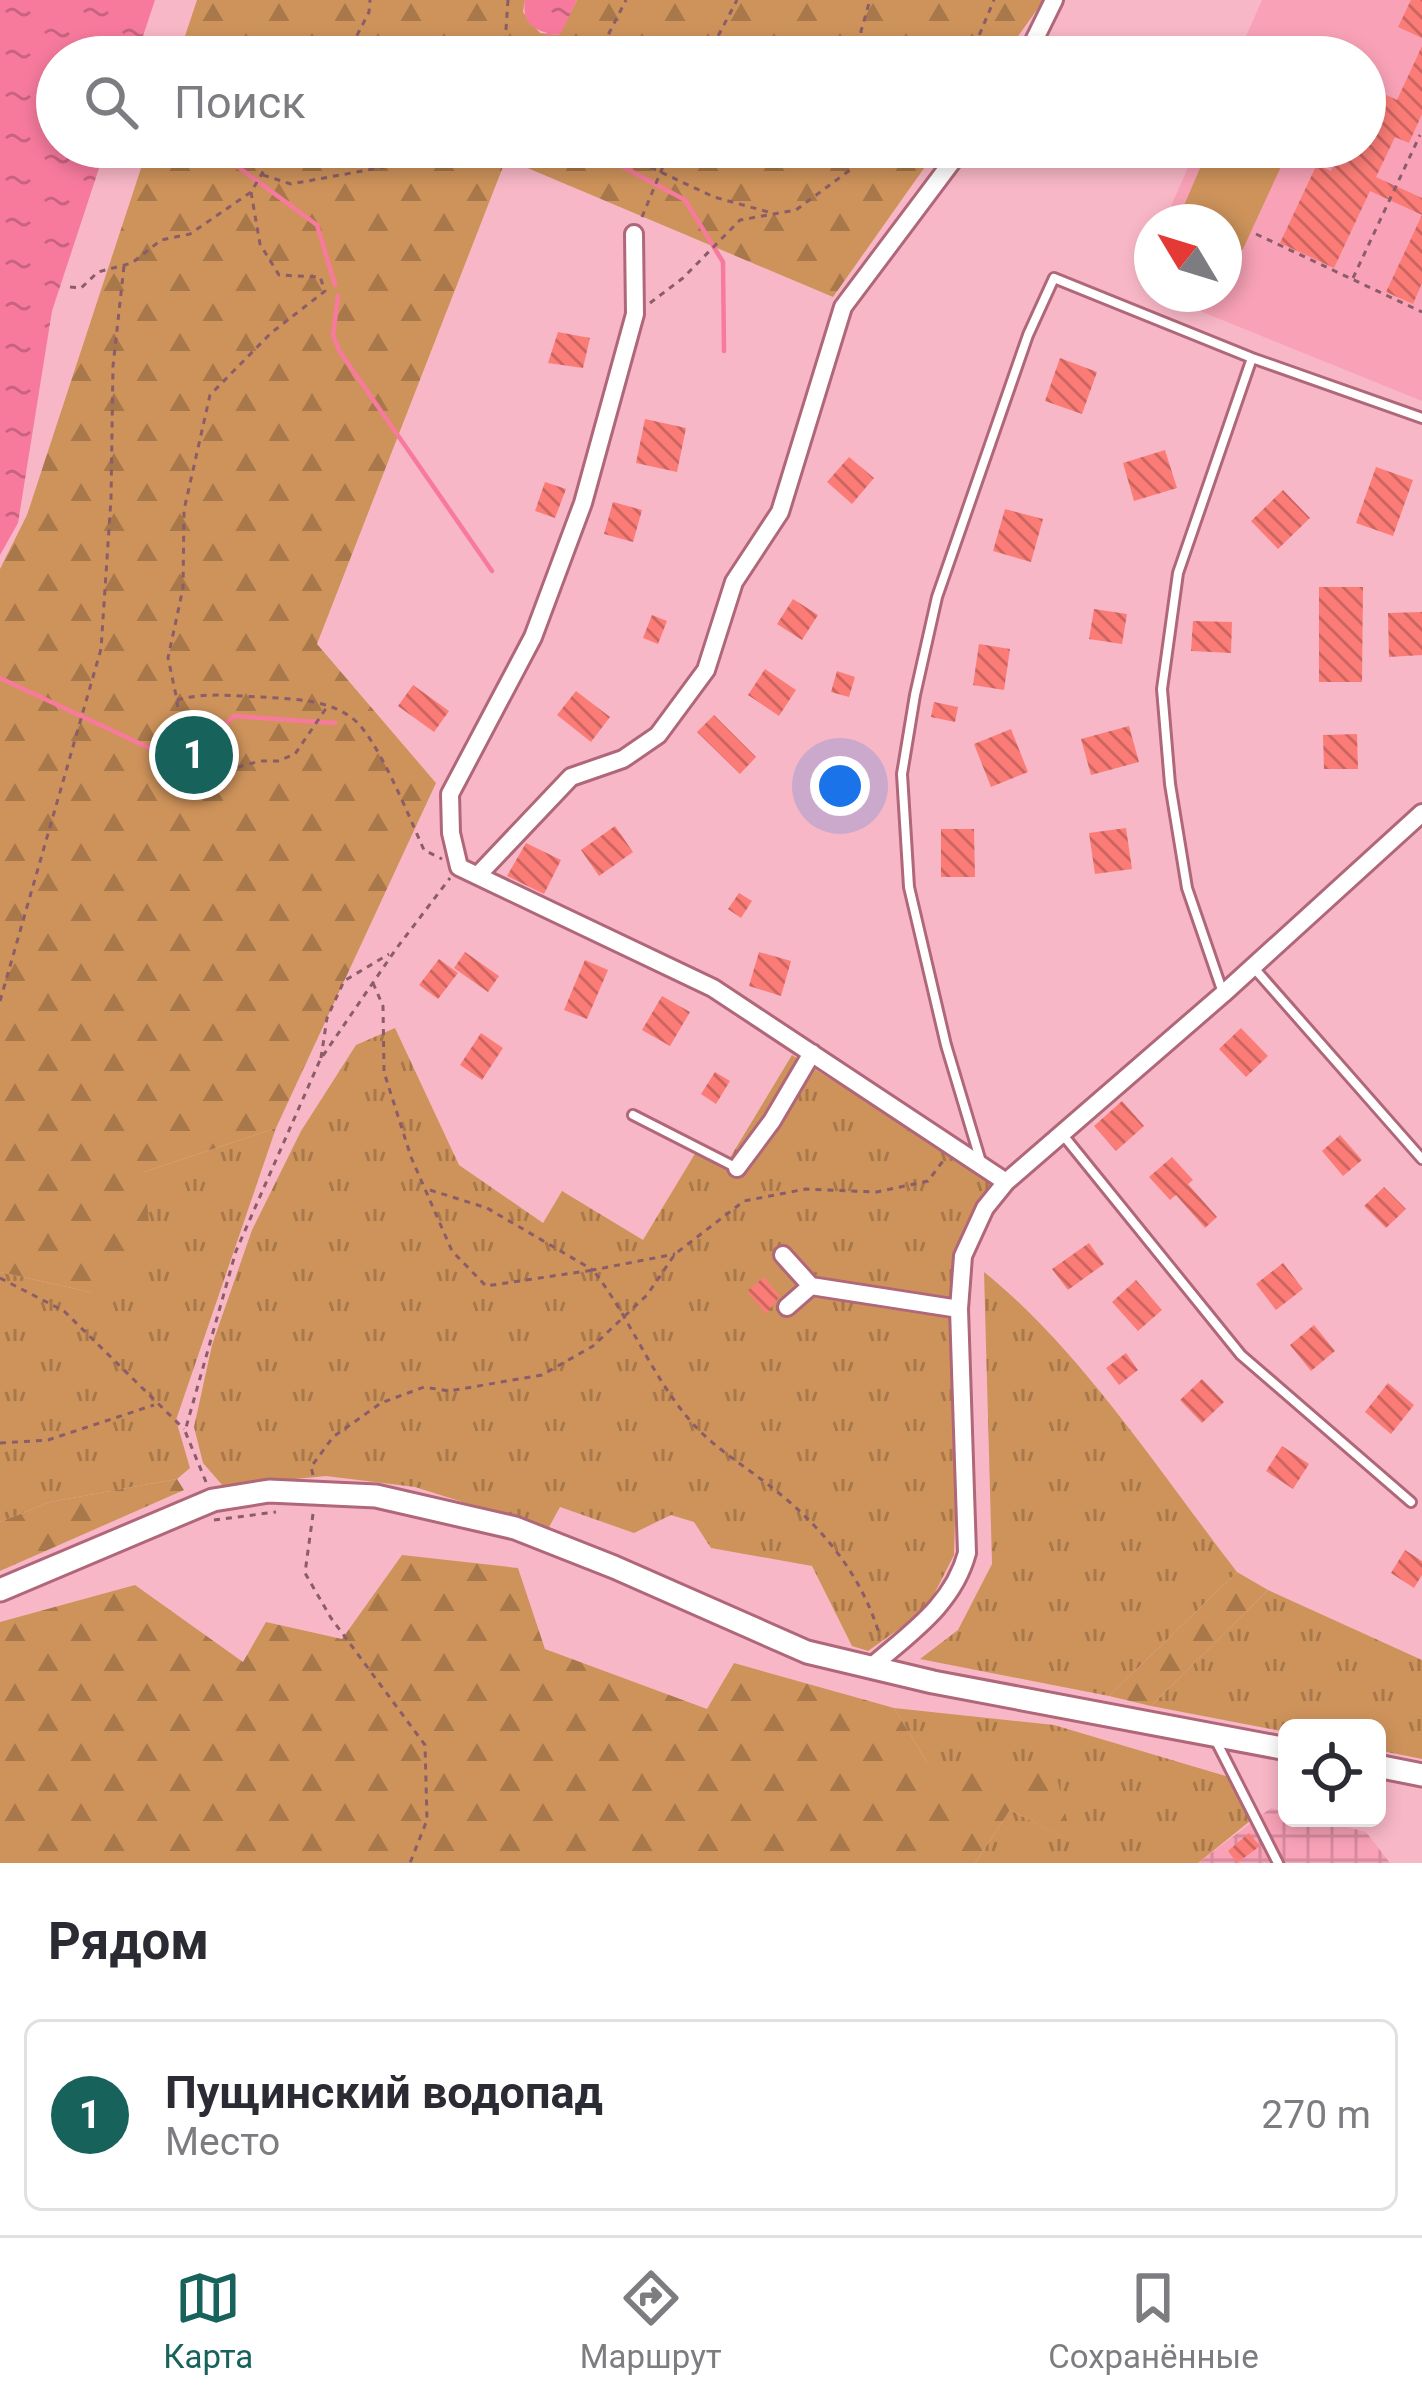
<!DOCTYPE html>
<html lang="ru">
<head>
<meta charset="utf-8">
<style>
  body { margin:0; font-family:Roboto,sans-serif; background:#f7f7f7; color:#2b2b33 }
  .controls { position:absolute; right:36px; bottom:36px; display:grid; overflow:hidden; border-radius:18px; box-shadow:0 6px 18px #0003 }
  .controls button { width:108px; height:108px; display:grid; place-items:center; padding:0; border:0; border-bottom:3px solid #e1e1e2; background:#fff; color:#2b2b33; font:60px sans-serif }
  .compass { position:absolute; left:1134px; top:204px; width:108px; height:108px; border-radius:50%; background:#fff; box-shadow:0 6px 18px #0003; rotate:308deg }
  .you { position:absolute; left:840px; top:786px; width:42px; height:42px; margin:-30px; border:9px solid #fff; border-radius:50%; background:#1a73e8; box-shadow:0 0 0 18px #1a73e833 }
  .badge { display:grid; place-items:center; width:78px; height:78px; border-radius:50%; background:#17625a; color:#fff; font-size:39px; font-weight:700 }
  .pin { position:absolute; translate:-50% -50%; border:6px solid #fff; box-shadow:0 3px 12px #0006 }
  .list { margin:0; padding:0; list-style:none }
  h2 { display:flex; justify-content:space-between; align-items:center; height:156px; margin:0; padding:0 48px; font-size:51px }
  h2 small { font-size:39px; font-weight:400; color:#7c7c81 }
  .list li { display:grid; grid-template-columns:78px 1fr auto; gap:36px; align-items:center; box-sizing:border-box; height:192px; margin:0 24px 24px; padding:0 24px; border:3px solid #e1e1e2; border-radius:18px }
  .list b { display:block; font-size:45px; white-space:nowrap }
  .list p { margin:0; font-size:39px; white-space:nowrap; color:#7c7c81 }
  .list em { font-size:39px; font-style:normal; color:#7c7c81 }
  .icon { flex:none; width:66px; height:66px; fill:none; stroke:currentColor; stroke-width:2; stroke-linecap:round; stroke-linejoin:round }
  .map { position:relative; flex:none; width:1422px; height:1863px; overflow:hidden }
  .search { position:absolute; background:#fff; box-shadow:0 6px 18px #0003; left:36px; right:36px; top:36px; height:132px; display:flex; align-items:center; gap:30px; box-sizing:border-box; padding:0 42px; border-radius:66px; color:#7c7c81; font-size:45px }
  .sheet { height:372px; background:#fff }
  nav { display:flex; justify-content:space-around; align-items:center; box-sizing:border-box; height:168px; border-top:3px solid #e1e1e2; background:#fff; font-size:33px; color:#7c7c81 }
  nav a { display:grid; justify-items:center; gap:6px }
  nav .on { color:#17625a }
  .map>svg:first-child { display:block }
</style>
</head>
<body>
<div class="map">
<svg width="1422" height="1863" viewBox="0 0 1422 1863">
  <defs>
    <pattern id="industrial-grid" width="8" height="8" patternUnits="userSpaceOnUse" patternTransform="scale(3)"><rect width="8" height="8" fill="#f9a2b7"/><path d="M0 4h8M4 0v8" fill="none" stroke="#d68a9d"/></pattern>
    <pattern id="grass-tufts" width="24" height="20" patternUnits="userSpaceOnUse" patternTransform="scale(3)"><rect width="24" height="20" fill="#ce935b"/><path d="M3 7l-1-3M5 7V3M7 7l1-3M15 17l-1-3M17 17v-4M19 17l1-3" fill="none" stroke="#a8774a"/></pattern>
    <pattern id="forest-firs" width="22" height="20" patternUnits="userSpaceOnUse" patternTransform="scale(3)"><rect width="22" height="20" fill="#ce935b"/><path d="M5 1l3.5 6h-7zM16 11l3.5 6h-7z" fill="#a8774a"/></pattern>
    <pattern id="water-ripples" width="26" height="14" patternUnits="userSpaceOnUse" patternTransform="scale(3)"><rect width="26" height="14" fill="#f77a9d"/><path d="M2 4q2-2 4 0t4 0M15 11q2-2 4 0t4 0" fill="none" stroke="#c8637f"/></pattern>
    <pattern id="building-back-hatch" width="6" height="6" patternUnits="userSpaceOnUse" patternTransform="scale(3)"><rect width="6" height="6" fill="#fb7c76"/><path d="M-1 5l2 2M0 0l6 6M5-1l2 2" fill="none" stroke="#cc6460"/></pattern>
  </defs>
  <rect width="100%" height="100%" fill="#f8b7c6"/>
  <path fill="#f9a2b7" d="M1262,0h160v401l-264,-107h66v-72h-60l33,-75h168v-90h-128z"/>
  <path fill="url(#industrial-grid)" d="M1271,1808l16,4v6h25l54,14 24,31h-192z"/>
  <path fill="url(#grass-tufts)" d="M395,1028l64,137 84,58 19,-32 81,49 53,-88 29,14 67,-111 209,130 -38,71 -9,299 -28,55 -58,41 -16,-5 -40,-80 -101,-18 -17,-26 -23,-7 -37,18 -74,-26 -12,22 -133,-42 -89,-11 -103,10 -20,-23 -9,-36 18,-82 40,-115 49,-99 55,-86z
    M276,1128l-100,292 14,48 -13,11 -127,23 -50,20v-250l90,20 54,-120z
    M984,1272c96,77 177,202 253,300l-128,124 -189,-37 38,-29 34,-66z
    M1268,1590l154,70v99l-45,-9v-22h-90v4l-136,-26z
    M894,1708l160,17 175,52 21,44 -52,42h-223l35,-53 61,31 -144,-79z"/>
  <path fill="url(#forest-firs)" d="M197,0h328l-2,12 17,21 19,2 18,-35h467l-41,57h-825z
    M148,147h791l-106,150 -327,-138 -189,485 119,139 -160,345 -132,44 7,72 -61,48 -90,-20v-703l27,-54z
    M177,1479l7,11 -184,81v-49l50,-20z
    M402,1555l116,13 27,81 162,60 27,-46 160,45 33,54 126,-1 19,81 -62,-32 -35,53h-975v-241l135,-37 108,77 23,-40 76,17z
    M1237,1572l31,18 -117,116 -42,-10z"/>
  <path fill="#ce935b" d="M1209,147h81l-47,102 -19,13v-40h-47z"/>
  <path fill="url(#water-ripples)" d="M0,0h155l-19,57h-79v90h49l-54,164 -34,212 -18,32z
    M525,0h52l-17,35c-23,-3 -39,-9 -35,-35z"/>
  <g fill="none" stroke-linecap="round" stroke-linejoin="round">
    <path stroke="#f77a9d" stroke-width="4.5" d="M543,57l6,-23
      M211,147l106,78 18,60
      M586,147l99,53 38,62 1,89
      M231,161l83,-14
      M338,296l-5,39 7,17 152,219
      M0,678l175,82 19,-5 40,-39 101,7"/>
  </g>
  <path fill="url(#building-back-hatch)" d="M1411,0h11v38l-24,-11z
    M1422,46v68l-13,29 -14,-6 -19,40 46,21v85l-9,21 -27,-12 36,-77 -52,-24 -36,77 -54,-25 37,-79 14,7 11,-24h23v-51l4,-9 28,13z
    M558,332l32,6 -7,30 -35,-5z
    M1060,358l37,14 -15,42 -37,-13z
    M645,419l41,9 -9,44 -41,-9z
    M1165,450l12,38 -43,13 -11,-38z
    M849,457l25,21 -22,26 -25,-22z
    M1376,467l37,13 -20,56 -37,-13z
    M545,482l21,7 -11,29 -20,-7z
    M1283,490l27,28 -32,31 -27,-28z
    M613,502l29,8 -9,32 -29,-8z
    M1005,509l38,10 -12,43 -38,-11z
    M1319,587h44l-1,95h-43z
    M793,599l25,16 -16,25 -25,-16z
    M1094,609l33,5 -5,30 -33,-5z
    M1422,612v43l-33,2 -1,-44z
    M652,615l15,6 -9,23 -15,-6z
    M1193,621l39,1 -1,31 -40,-2z
    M979,644l31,5 -6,41 -31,-5z
    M765,669l31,21 -17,26 -31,-21z
    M837,671l18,6 -6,20 -18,-5z
    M413,685l36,26 -15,21 -36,-26z
    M576,691l34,26 -19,25 -34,-27z
    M934,702l24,5 -3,15 -24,-5z
    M714,715l42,42 -16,17 -43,-42z
    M1129,726l10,36 -48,13 -10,-36z
    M1011,729l17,43 -37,15 -17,-43z
    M1357,734l1,35h-34l-1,-34z
    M615,826l18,26 -34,24 -18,-26z
    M1126,828l6,41 -37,5 -6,-41z
    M941,829h33l1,48h-34z
    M526,843l35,17 -17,34 -37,-18z
    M739,893l13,8 -11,17 -13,-9z
    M465,952l34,24 -11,16 -34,-24z
    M759,952l32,9 -10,35 -32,-10z
    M439,959l19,14 -20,26 -19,-14z
    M585,960l23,10 -21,49 -23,-9z
    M662,996l28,16 -20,34 -28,-16z
    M1241,1028l27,28 -22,21 -27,-28z
    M481,1033l22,15 -21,32 -22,-15z
    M715,1072l15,9 -14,23 -15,-10z
    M1122,1101l22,25 -28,25 -22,-25z
    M1340,1135l22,25 -19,16 -21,-25z
    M1172,1157l21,23 -5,4 29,33 -12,11 -29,-33 -6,5 -21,-23z
    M1384,1187l22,22 -20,19 -22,-22z
    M1089,1243l15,21 -36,26 -16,-21z
    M1283,1263l20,26 -27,21 -20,-26z
    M764,1277l16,19 -14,18 -19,-23z
    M1136,1280l26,30 -24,21 -26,-29z
    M1314,1325l21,26 -24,20 -21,-26z
    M1126,1353l12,17 -19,15 -13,-17z
    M1202,1379l22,23 -22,21 -22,-23z
    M1388,1383l26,22 -23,29 -26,-22z
    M1282,1446l27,18 -16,25 -27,-18z
    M1405,1550l17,11v14l-8,13 -23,-15z
    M1249,1833l11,13 -23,17 -9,-12z"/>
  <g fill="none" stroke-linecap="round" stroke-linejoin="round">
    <g stroke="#af6779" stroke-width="14">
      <path id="service" d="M1254,968l168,191
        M1222,990l-35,-102 -17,-104 -8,-95 16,-116 74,-215
        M633,1115l104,53
        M1063,1135l178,220 170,147
        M981,1162l-35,-117 -37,-158 -7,-113 13,-79 22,-98 91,-262 26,-57 198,80 170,60
        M1216,1741l62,122"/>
    </g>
    <g stroke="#af6779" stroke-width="22">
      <path id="minor" d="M1026,57l28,-57
        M634,234l1,80 -52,189 -50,134 -83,157 1,39 8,34 254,121 293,194 217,-188 199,-181
        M479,874l92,-97 52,-18 35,-24 48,-65 28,-88 46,-70 63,-205 120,-160
        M737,1168l35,-47 40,-68
        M783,1255l28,31
        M787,1307l24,-21 148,23
        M871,1667c39,-34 82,-62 96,-114l-8,-244 4,-53 22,-48 21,-26"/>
    </g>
    <g stroke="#af6779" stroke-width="27">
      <path id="tertiary" d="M0,1590l213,-90 56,-9 107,5 139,32 99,39 193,85 126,30 354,67
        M1377,1766l45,9"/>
    </g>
    <path stroke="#8a5d68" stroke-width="3" stroke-dasharray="6 6" stroke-linecap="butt" d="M508,0l-3,44 8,13
      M346,57l23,-45 1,-12
      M602,57l2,-14 22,-43
      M707,57l30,-57
      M862,57l-1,-26 9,-31
      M970,57l24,-57
      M607,147l107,50 58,16
      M263,175l28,9 93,-17 21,-20
      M251,192l9,52 19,31 41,2 5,14 -54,42 -61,62 -26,115 -1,78 -15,70 9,42 4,56 25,20 54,-15h18l17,-7 32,-47
      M642,217l29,-70
      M1256,234l166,78
      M1353,278l67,-143
      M70,287l11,1 17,-16 34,-9 29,-23 29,-6 61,-42 27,-45
      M650,303l33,-25 57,-58 56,-10 85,-63
      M177,700c28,-8 56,-4 84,-3 31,2 66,2 91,21 25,18 58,101 72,132l18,9
      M373,983l10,23 1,66 27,85 41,94 34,35 107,-16c36,46 57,103 95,148 22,27 51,44 78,65 52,39 96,90 114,154
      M0,1001l101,-352 10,-150 2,-133 11,-100
      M321,1058l6,-40 17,-37 45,-27
      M430,1190l57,18 106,62 82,-16
      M0,1278l64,33 120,118
      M0,1443l48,-3 106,-35
      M313,1475l-2,-8 22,-30 48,-34 43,-16 25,4 93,-16 51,-29 54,-51 28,-41 69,-53 62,-12 71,3 51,-11 15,-20
      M206,1482l-21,-51 51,-180 84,-191 76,-111 54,-71
      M313,1514l-8,59 26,45 94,127 2,75 -17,43
      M214,1520l62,-8"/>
    <use href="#service" stroke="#fff" stroke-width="8"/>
    <use href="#minor" stroke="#fff" stroke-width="16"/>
    <use href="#tertiary" stroke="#fff" stroke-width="21"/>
  </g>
</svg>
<div class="controls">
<button><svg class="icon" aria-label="locate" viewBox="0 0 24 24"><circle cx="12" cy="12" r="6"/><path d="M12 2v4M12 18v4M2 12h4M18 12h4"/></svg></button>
</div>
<svg class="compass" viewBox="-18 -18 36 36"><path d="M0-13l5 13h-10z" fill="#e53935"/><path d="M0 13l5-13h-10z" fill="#7c7c81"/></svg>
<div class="you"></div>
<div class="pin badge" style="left:194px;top:755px">1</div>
<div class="search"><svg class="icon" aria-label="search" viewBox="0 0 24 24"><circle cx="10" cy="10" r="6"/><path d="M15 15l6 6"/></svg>Поиск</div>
</div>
<section class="sheet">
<h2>Рядом<small></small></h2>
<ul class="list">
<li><span class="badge">1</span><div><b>Пущинский водопад</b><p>Место</p></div><em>270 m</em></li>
</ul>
</section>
<nav>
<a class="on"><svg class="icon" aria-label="map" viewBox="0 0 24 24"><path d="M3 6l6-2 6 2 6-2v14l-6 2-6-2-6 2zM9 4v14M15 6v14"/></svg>Карта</a>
<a><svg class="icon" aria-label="directions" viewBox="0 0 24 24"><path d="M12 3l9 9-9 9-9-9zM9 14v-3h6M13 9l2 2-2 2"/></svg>Маршрут</a>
<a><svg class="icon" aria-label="saved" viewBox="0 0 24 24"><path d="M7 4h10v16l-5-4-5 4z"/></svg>Сохранённые</a>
</nav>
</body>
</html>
